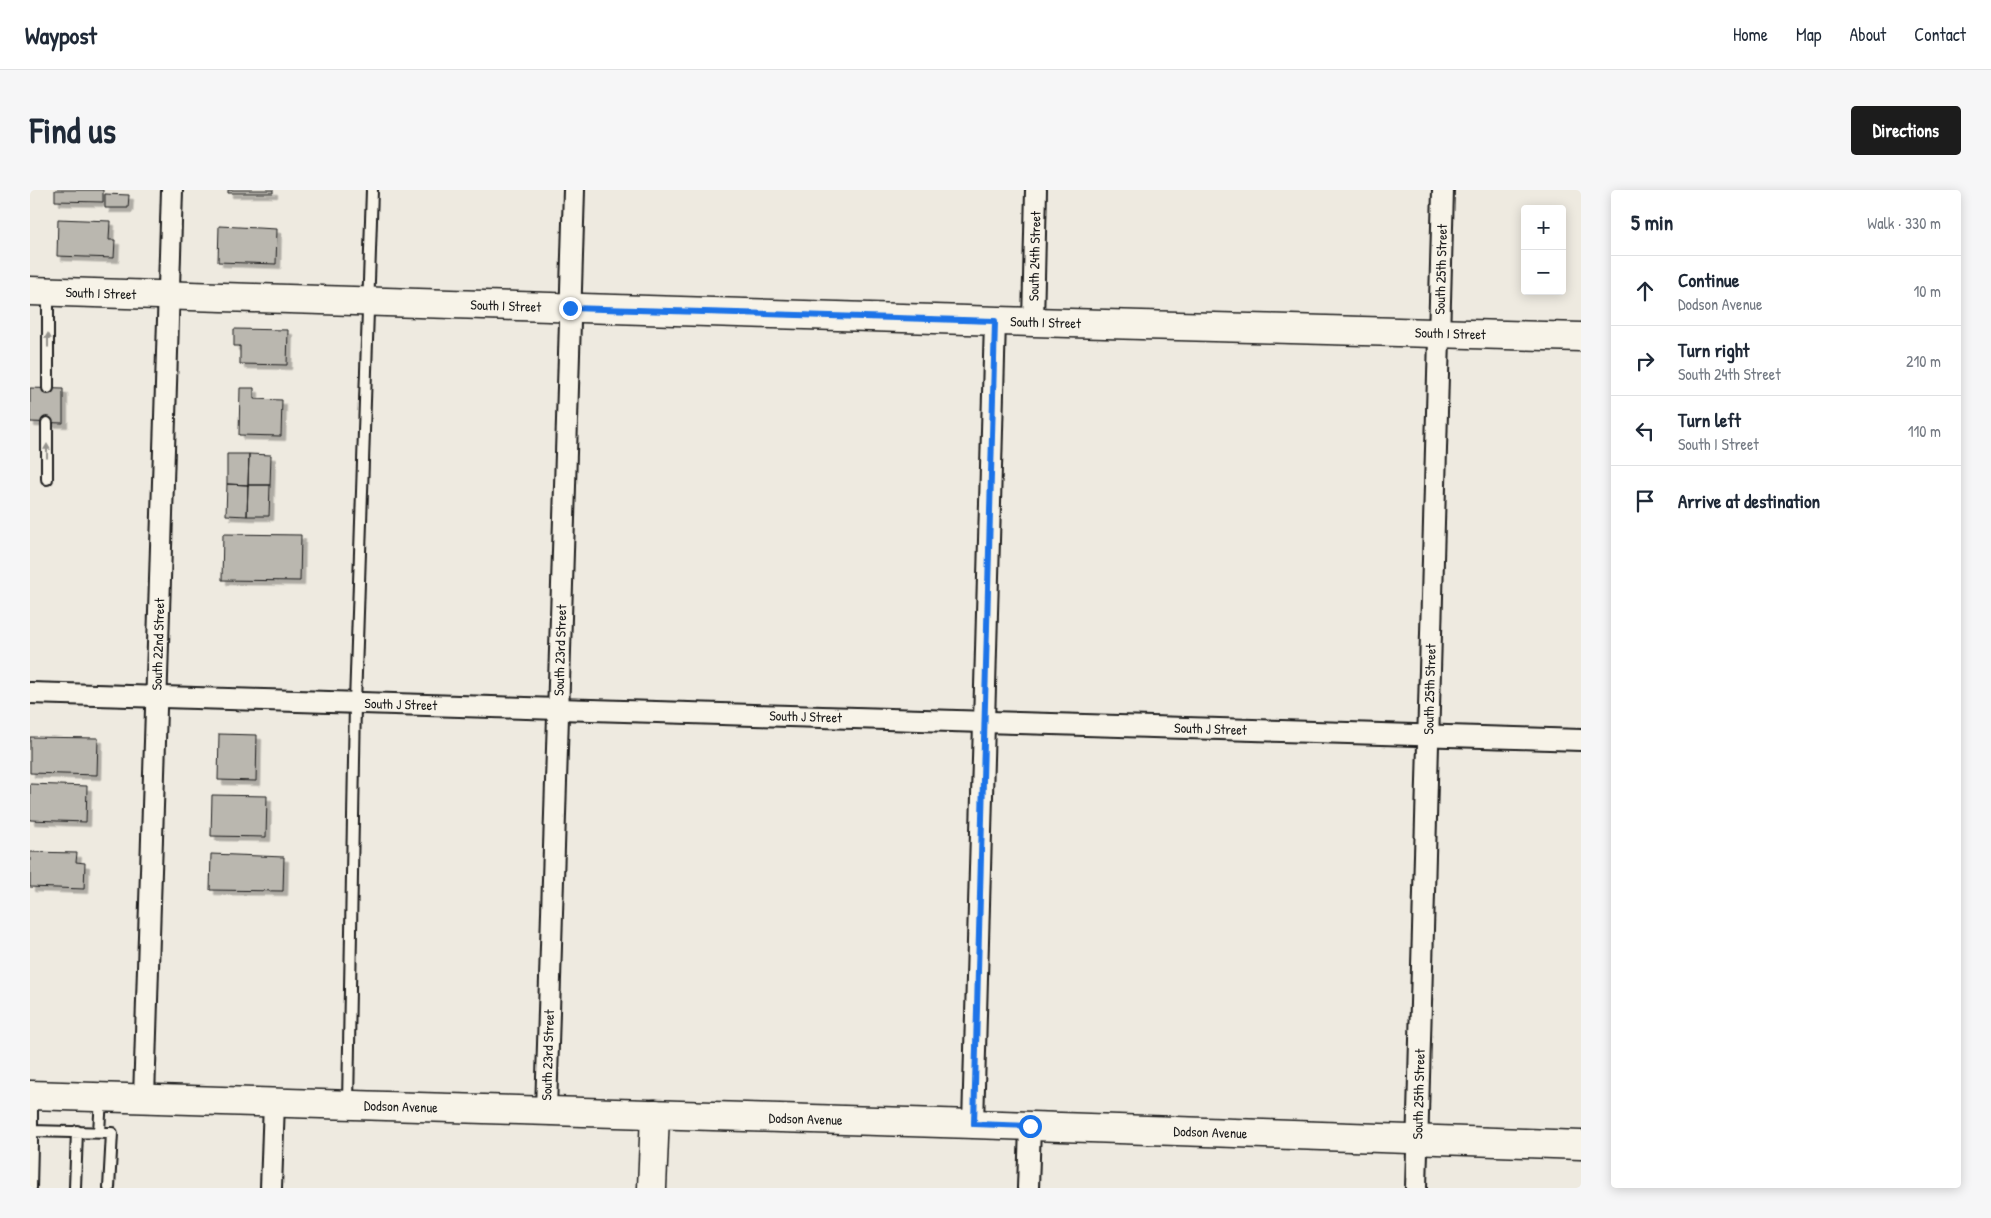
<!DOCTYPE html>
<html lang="en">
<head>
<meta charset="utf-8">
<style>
  body { margin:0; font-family:"Patrick Hand",sans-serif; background:#f6f6f7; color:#1f2937 }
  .controls { position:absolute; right:15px; top:15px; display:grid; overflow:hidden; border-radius:5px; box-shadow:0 2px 12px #0003 }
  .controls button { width:45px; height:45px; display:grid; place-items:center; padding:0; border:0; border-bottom:1px solid #e0e1e3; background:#fff; color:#1f2937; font:25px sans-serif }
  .stop { position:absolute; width:15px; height:15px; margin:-11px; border:4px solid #1a73e8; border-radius:50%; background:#fff }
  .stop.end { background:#1a73e8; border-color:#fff; box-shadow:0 1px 5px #0008 }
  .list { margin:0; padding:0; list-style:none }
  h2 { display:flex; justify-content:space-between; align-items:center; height:65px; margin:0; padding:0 20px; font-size:21px }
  h2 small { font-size:16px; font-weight:400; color:#747a83 }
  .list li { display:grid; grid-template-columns:32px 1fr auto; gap:15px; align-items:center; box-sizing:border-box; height:70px; padding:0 20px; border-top:1px solid #e0e1e3 }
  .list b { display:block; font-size:19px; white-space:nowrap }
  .list p { margin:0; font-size:16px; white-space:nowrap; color:#747a83 }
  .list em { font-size:16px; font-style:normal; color:#747a83 }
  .icon { flex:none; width:28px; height:28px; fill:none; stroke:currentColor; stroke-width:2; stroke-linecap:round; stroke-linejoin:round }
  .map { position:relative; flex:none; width:1551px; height:998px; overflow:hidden; border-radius:5px }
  header { display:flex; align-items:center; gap:30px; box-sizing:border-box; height:70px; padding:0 25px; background:#fff; border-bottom:1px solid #e0e1e3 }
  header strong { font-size:24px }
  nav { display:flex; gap:28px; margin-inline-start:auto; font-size:18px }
  .intro { display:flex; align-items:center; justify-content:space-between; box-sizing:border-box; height:120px; padding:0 30px }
  h1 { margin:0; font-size:35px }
  .button { padding:12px 22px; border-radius:5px; background:#1c1c1c; color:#fff; font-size:18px; font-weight:700 }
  main { display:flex; gap:30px; padding:0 30px }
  aside { flex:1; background:#fff; border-radius:5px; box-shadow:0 2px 12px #0003 }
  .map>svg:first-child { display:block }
</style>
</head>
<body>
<header>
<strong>Waypost</strong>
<nav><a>Home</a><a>Map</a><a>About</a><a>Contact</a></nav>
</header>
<div class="intro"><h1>Find us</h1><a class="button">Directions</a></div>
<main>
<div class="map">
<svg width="1551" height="998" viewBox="0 0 1551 998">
  <defs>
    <filter id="shadow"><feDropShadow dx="4.5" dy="4.5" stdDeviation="0" flood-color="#0004"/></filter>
  </defs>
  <rect width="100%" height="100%" fill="#eeeae0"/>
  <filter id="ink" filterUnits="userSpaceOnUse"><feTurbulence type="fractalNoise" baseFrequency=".02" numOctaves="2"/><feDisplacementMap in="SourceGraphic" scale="10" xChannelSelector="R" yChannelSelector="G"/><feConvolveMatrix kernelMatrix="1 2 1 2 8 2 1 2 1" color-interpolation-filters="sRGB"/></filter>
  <g filter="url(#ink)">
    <path fill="#bab7af" stroke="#1c1c1c" filter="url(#shadow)" d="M25,0h48v12l-48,-1z
      M198,0h45v3h-45z
      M75,4l24,1 -1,13h-23z
      M28,29l52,2 -1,19h6l-1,18 -57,-2z
      M189,36l58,3 -1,35 -58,-2z
      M204,139l54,1 -1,35 -47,-1v-18h-6z
      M0,198l33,1v34l-33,-1z
      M210,198h14v11l28,1 -1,36 -42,-1z
      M197,264h22l-1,31 -21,-1z
      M219,264l22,1 -1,30h-22z
      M197,294l21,1 -1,31 -21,-1z
      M218,295h22l-1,31h-22z
      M193,344l78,1 -1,46 -78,-1z
      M189,544l38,1 -1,46 -38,-1z
      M0,547l68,1 -1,37 -67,-2z
      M0,594l57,2 -1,36 -56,-2z
      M182,605l55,1 -1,41 -55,-1z
      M0,662l47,1 -1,9 9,1 -1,26 -54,-2z
      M181,664l73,3 -1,34 -73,-1z"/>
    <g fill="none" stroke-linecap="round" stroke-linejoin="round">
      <g stroke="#1c1c1c" stroke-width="14">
        <path id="lane" d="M18,198v-96
          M17,289v-56
          M318,914l7,-401 17,-513
          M1,941l81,2 -3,55
          M69,942l2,-34
          M0,953h2l-1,45
          M2,953v-46
          M45,998l2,-57"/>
      </g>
      <g stroke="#1c1c1c" stroke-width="24">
        <g id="street">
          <path id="s1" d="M1003,132l3,-132"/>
          <path id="s2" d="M0,503l1551,47"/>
          <path id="s3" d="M114,908l28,-908"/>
          <path id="s4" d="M516,920l28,-920"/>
          <path d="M943,934l22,-803"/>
          <path d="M241,998l3,-86"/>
          <path d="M998,998l2,-62"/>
          <path id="s5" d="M1386,998l27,-998"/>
        </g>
      </g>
      <g stroke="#1c1c1c" stroke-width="31">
        <g id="secondary">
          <path id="s6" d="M0,101l1003,31 548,15"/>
          <path id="s7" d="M0,905l943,29 608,21"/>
          <path d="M622,998l3,-74"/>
        </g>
      </g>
      <use href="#lane" stroke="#f7f3e8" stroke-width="10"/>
      <use href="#street" stroke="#f7f3e8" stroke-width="20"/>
      <use href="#secondary" stroke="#f7f3e8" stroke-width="28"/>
    </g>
    <defs><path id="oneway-solid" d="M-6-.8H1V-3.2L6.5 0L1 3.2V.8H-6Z" transform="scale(1.25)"/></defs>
    <g fill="#94928c">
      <use href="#oneway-solid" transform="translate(18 150) rotate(-90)"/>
      <use href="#oneway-solid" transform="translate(17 261) rotate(-90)"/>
    </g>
  </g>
  <g fill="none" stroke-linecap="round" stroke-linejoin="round" filter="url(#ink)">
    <path stroke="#1a73e8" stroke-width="6" d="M540,118l425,13 -21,803 56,2"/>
  </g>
  <g text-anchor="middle" stroke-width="4" stroke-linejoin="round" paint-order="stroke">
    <g font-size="14" fill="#1c1c1c" stroke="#f7f3e8">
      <text dy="5" stroke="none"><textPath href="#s1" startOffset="66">South 24th Street</textPath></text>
      <text dy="5" stroke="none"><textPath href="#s5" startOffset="919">South 25th Street</textPath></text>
      <text dy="5" stroke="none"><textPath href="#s6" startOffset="71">South I Street</textPath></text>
      <text dy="5" stroke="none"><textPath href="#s6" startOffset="476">South I Street</textPath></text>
      <text dy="5" stroke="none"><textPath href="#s6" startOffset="1016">South I Street</textPath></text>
      <text dy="5" stroke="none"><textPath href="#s6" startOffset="1421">South I Street</textPath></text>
      <text dy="5" stroke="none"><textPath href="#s3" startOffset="454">South 22nd Street</textPath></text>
      <text dy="5" stroke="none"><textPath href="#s4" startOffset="460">South 23rd Street</textPath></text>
      <text dy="5" stroke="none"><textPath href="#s5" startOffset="499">South 25th Street</textPath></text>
      <text dy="5" stroke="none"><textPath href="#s2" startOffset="371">South J Street</textPath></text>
      <text dy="5" stroke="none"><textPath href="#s2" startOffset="776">South J Street</textPath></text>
      <text dy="5" stroke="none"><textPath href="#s2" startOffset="1181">South J Street</textPath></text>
      <text dy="5" stroke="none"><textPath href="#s4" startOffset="55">South 23rd Street</textPath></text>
      <text dy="5" stroke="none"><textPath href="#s5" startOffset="94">South 25th Street</textPath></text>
      <text dy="5" stroke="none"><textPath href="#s7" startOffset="371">Dodson Avenue</textPath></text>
      <text dy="5" stroke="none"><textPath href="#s7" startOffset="776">Dodson Avenue</textPath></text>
      <text dy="5" stroke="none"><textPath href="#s7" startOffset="1181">Dodson Avenue</textPath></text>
    </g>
  </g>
</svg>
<div class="controls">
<button>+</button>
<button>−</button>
</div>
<div class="stop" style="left:1000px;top:936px"></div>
<div class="stop end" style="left:540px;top:118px"></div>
</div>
<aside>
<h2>5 min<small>Walk · 330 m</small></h2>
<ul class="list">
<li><svg class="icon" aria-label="ahead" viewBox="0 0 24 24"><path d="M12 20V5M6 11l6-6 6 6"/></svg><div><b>Continue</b><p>Dodson Avenue</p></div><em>10 m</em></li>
<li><svg class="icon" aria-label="right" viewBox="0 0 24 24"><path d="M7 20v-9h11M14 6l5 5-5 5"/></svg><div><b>Turn right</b><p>South 24th Street</p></div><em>210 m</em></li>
<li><svg class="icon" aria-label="left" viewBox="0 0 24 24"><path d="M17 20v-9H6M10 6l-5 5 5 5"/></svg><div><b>Turn left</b><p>South I Street</p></div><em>110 m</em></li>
<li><svg class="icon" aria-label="arrive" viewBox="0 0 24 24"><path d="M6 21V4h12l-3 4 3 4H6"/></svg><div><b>Arrive at destination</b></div></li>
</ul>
</aside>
</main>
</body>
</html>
